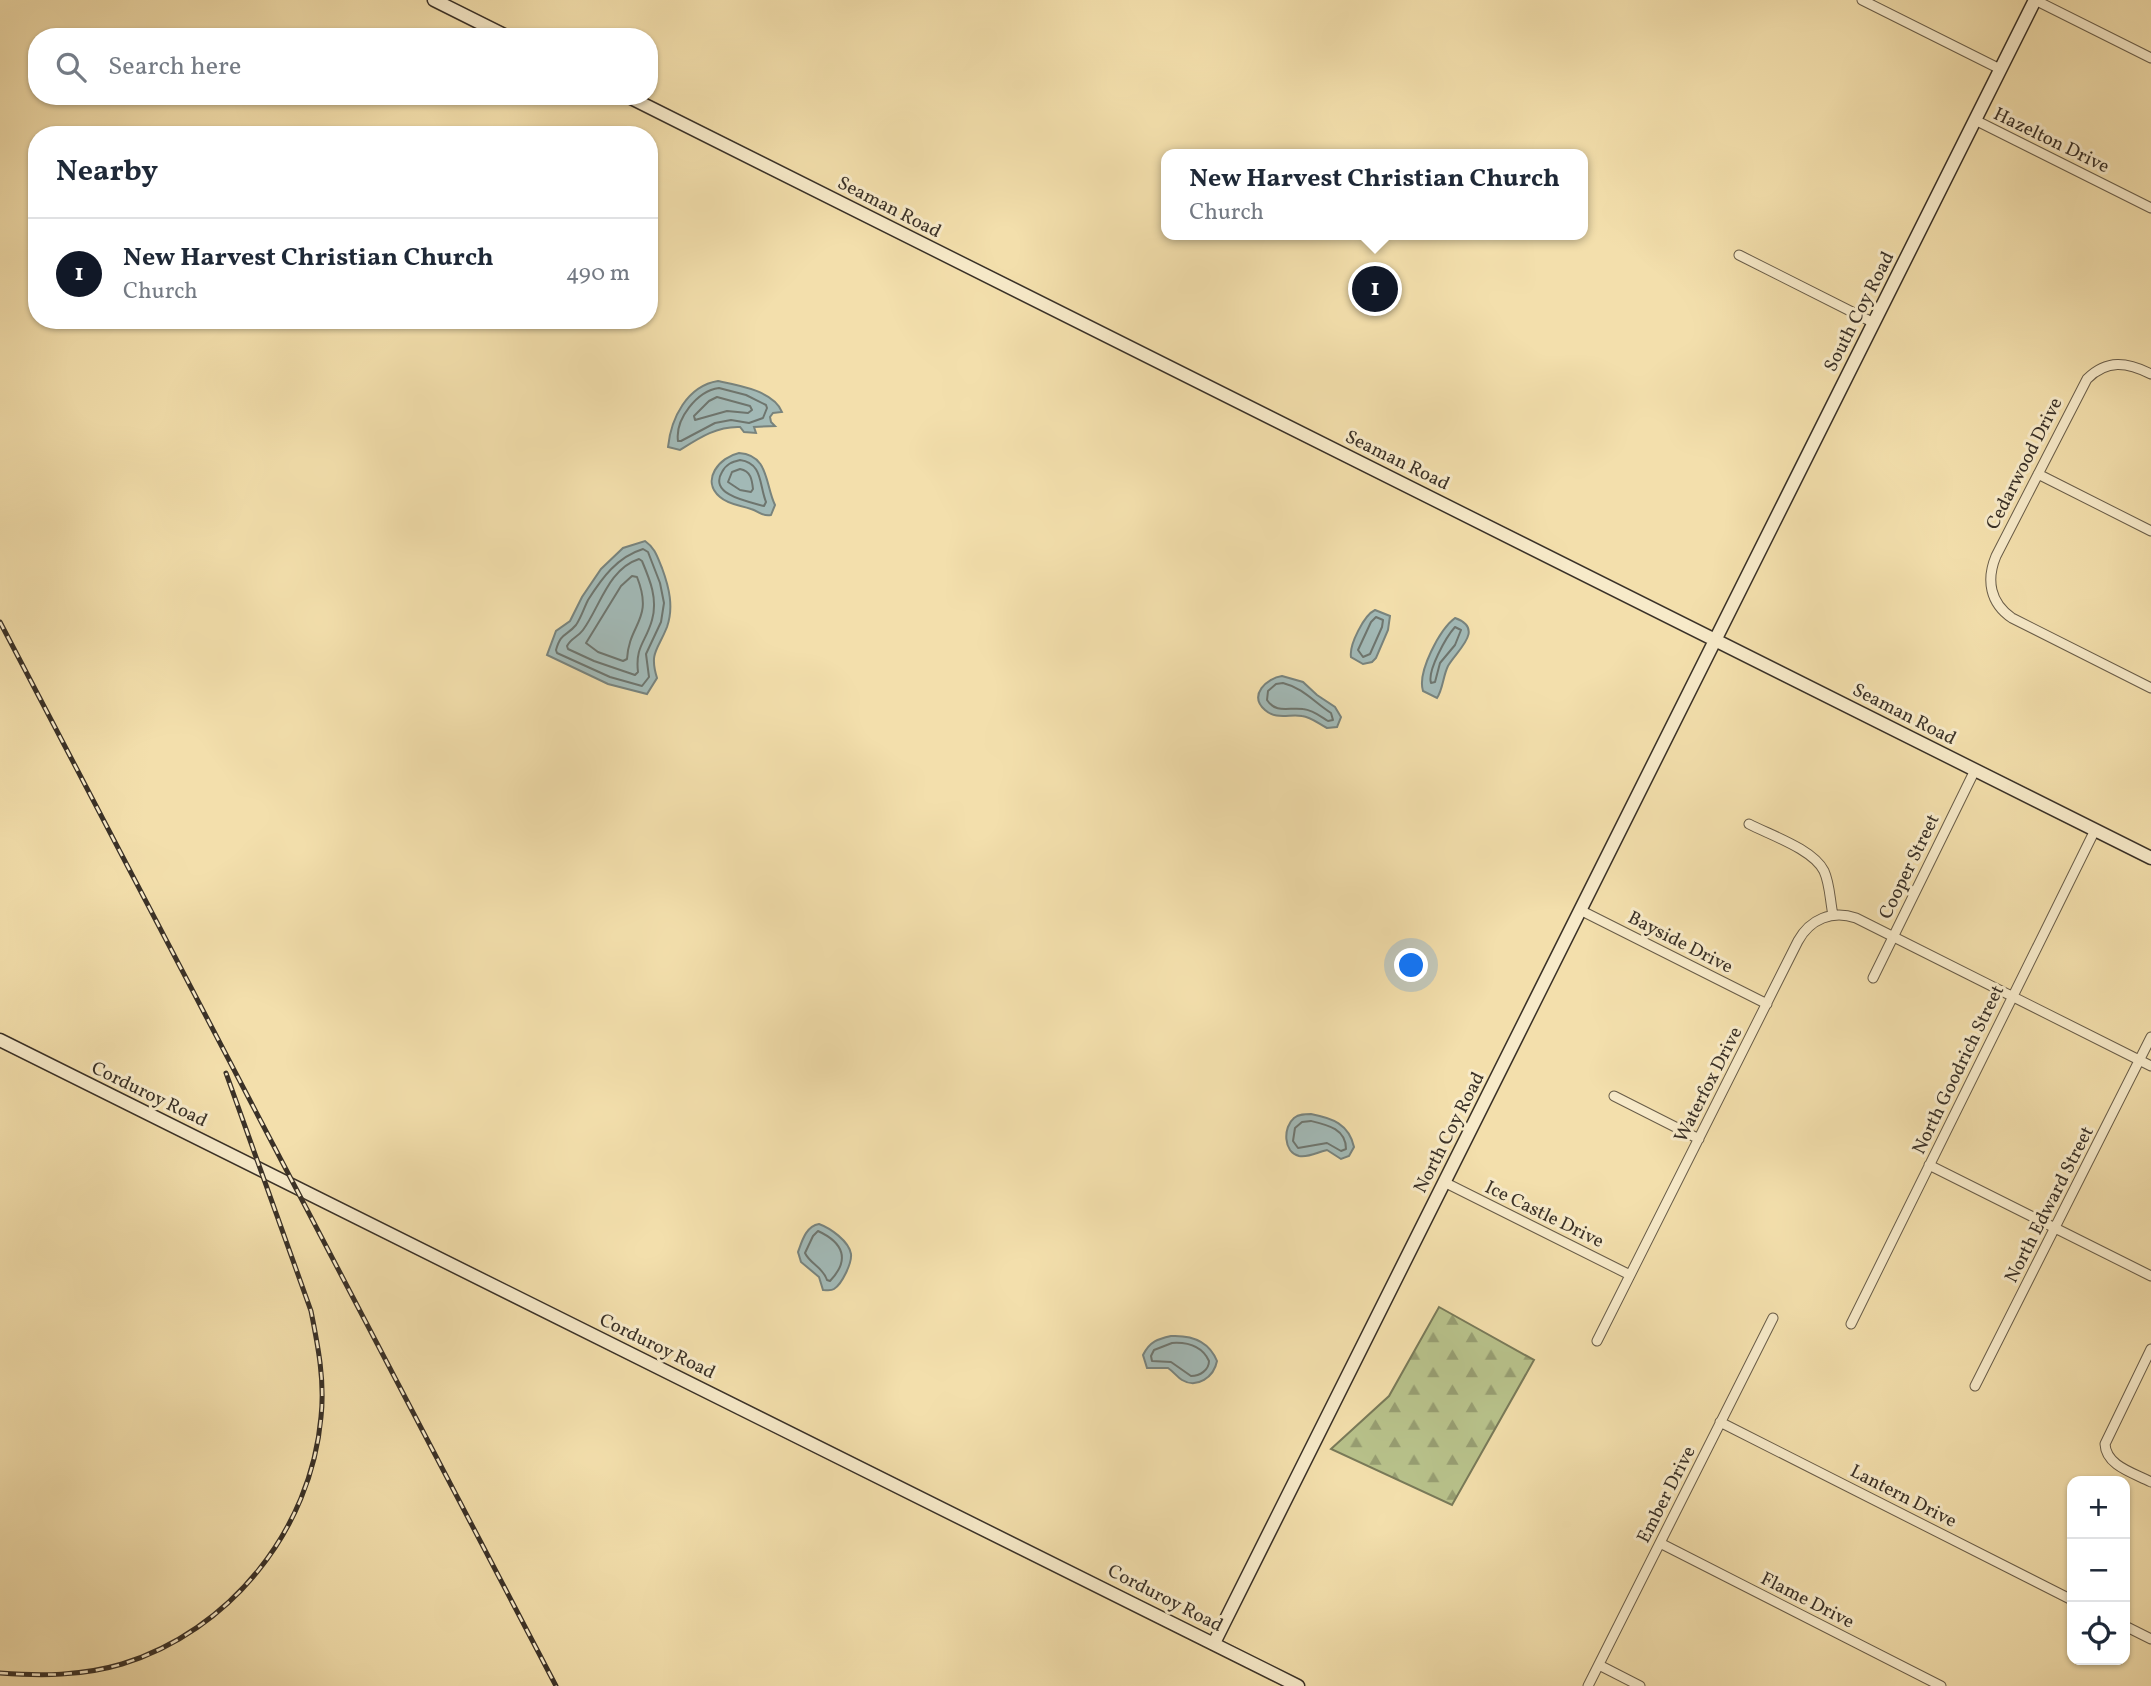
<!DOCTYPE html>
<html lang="en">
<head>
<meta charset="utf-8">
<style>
  body { margin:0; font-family:Vollkorn,serif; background:#f6f6f7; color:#1f2937 }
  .controls { position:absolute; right:21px; bottom:21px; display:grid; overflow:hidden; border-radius:14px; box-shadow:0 2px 5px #0004 }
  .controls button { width:63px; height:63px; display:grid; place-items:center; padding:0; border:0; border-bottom:2px solid #e0e1e3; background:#fff; color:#1f2937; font:35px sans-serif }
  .you { position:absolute; left:1412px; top:966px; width:24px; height:24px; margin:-18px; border:5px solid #fff; border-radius:50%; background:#1a73e8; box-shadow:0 0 0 10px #1a73e833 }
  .badge { display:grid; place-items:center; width:46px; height:46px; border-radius:50%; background:#111827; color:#fff; font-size:23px; font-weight:700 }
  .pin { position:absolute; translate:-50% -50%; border:4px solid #fff; box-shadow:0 2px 7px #0006 }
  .popup { position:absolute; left:1161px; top:149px; width:427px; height:91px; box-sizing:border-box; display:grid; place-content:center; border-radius:14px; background:#fff; filter:drop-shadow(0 2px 5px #0005); font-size:23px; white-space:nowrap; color:#747a83 }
  .popup b { font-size:26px; color:#1f2937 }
  .popup::after { content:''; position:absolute; left:50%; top:100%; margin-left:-14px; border:14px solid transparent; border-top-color:#fff }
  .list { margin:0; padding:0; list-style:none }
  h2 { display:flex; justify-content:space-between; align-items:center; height:91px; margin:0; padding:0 28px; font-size:30px }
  h2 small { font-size:23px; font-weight:400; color:#747a83 }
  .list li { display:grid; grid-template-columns:46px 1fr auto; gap:21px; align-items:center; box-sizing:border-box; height:112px; padding:0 28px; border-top:2px solid #e0e1e3 }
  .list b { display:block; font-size:26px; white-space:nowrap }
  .list p { margin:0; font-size:23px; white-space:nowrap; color:#747a83 }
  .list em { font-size:23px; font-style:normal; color:#747a83 }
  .icon { flex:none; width:38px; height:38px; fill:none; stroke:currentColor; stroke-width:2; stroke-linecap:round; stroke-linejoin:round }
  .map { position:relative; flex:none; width:2151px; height:1686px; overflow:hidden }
  .search { position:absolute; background:#fff; box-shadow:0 2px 5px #0004; left:28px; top:28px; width:630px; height:77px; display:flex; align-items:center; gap:18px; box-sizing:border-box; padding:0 24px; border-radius:28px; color:#747a83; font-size:26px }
  .panel { position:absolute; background:#fff; box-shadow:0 2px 5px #0004; left:28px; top:126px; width:630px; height:203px; border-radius:28px }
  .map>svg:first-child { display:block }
</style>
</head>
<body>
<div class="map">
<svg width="2151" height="1686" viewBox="0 0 2151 1686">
  <defs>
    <pattern id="forest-firs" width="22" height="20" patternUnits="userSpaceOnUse" patternTransform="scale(1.75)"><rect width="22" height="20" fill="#b8c28b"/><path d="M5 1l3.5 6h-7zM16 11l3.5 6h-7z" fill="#979e72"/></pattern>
  </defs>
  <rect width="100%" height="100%" fill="#f3dfac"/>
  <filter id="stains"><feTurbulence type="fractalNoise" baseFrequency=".00286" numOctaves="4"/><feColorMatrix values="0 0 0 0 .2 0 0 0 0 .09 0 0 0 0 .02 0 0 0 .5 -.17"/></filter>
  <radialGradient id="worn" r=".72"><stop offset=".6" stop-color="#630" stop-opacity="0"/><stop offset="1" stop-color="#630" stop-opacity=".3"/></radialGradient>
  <path fill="url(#forest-firs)" stroke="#797a59" stroke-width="2" d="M1439,1307l95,53 -82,145 -121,-56 58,-53z"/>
  <path fill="#a2b9b6" stroke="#78837d" stroke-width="2" d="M718,381c20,4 56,10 64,31l-9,1 -3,4 1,5 4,4 -21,1 2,6 -12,-1 -4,-5c-23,-1 -41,11 -60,23l-12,-3c3,-29 19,-61 50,-66z
    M739,453c30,2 26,31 36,52l-4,10c-9,2 -12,-4 -20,-6 -11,-4 -22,-4 -31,-12 -20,-17 0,-40 19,-44z
    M645,541c10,7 12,15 17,27 7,19 12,39 5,59 -9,23 -18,25 -10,51l-10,16 -39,-10 -61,-29 9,-24 14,-10 12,-24 19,-28 22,-21z
    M1375,610l15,6 -2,14 -12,28 -4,4 -9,2 -12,-7c-2,-12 13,-42 24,-47z
    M1455,618c31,11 1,33 -7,48 -5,10 -5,23 -11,32l-14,-7c-6,-19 17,-62 32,-73z
    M1282,676l21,6 14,13 18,12 6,10 -4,10 -10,1c-8,-4 -16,-11 -25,-12 -13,-2 -26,4 -37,-6 -17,-15 2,-32 17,-34z
    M1311,1114c21,4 38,10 43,33l-5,9 -8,3 -14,-9c-9,2 -19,8 -28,6 -16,-4 -16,-29 -5,-38 5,-4 11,-4 17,-4z
    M819,1224c11,4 30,17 32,30 1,9 -9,30 -17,35 -3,2 -7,1 -11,1l-4,-13 -18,-15 -3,-10c4,-11 8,-26 21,-28z
    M1171,1336c21,-1 38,5 46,25 -3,16 -20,28 -35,19 -5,-3 -8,-8 -14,-12h-21l-4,-13c7,-14 15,-16 28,-19z"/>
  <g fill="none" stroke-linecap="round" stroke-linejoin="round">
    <path stroke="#6e756e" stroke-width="2" d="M719,388l27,7 20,10 1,3 -4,10 -14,5 -18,-3 -16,3 -34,18h-3c-3,-22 19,-50 41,-53z
      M717,397l33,9 2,4 -4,3 -21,-2 -32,9 -1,-4 15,-15z
      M740,460c23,3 19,25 26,42l-2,4c-14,-4 -56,-11 -42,-34 4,-8 10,-10 18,-12z
      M740,469c11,2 12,11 13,20l-2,3 -11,-2 -12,-8 4,-10z
      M643,549l5,3 12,31 4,20 -3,19 -15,32 3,23 -7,9 -32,-9 -53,-24 -1,-3c5,-18 10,-13 20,-25 5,-7 8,-17 12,-25 14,-22 29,-43 55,-51z
      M639,559l3,2c8,19 16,38 10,59 -6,22 -17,26 -14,52l-3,3 -41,-14 -26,-12 -1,-3c4,-8 11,-9 16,-16 17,-23 25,-61 56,-71z
      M632,576l5,1c17,43 -8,46 -10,82l-4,2 -25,-9 -12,-9 35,-57z
      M1376,617l7,3 -1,7 -12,27 -7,3 -5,-7 13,-28z
      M1455,627l6,3 -6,15 -15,18 -5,19 -4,1c-4,-12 15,-46 24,-56z
      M1283,683c20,5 31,19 48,30l2,7 -5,1c-8,-5 -15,-11 -25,-12 -14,-2 -27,5 -36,-9l1,-9 8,-7z
      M1311,1121c17,4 35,8 35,28l-5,2 -14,-8 -29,5 -5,-7 2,-13 7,-6z
      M818,1231c26,12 32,29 12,50l-3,-1c-4,-13 -17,-16 -22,-27l8,-17z
      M1172,1343c16,-1 30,3 37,18 0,9 -9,15 -18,15l-20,-14 -19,-1 -1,-5 3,-6z"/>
    <g stroke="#685c48" stroke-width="11">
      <path id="street" d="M1862,0l138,69
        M2035,0l116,58
        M1975,120l176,88
        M1739,255l135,68
        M2151,374c-24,-12 -44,-15 -64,5l-91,177c-10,24 -6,47 16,62l139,70
        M2038,474l113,57
        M1749,824c21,11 64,25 75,47 6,13 6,30 9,44
        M1580,910l187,94
        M1873,978l102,-208
        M1614,1096l85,43
        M1929,1165l222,111
        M1444,1182l186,93
        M1851,1324l244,-494
        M1597,1341l201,-400c12,-22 34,-31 58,-23l295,148
        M2151,1349l-46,95c1,22 29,29 46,38
        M1975,1386l176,-349
        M1720,1422l352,178
        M1660,1543l281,143
        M2125,1626l26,13
        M1599,1665l41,21
        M1588,1686l185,-368"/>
    </g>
    <g stroke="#3a3127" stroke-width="15">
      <path id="secondary" d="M434,0l74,37
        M627,96l1524,762
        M0,1040l1298,646
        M1214,1643l821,-1643"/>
    </g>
    <use href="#street" stroke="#f7eac9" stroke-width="9"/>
    <use href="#secondary" stroke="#f7eac9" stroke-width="12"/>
    <g stroke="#3a3127" stroke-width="5">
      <path id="rail" d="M0,622l556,1064
        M0,1673c41,3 82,3 122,-9 108,-33 189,-134 199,-247 4,-36 -3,-71 -10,-106l-85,-238"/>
    </g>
    <use href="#rail" stroke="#f7eac9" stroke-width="2.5" stroke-dasharray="8" stroke-linecap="butt"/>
  </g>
  <g text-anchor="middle" stroke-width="6" stroke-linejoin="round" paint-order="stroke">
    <g font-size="19" fill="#3a3127" stroke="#f7eac9">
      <text transform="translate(2052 139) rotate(26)" y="7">Hazelton Drive</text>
      <text transform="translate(890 206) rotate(27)" y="7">Seaman Road</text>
      <text transform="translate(1858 311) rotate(-63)" y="7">South Coy Road</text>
      <text transform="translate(1398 459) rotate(26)" y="7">Seaman Road</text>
      <text transform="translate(2023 463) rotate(-63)" y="7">Cedarwood Drive</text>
      <text transform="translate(1905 713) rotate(27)" y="7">Seaman Road</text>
      <text transform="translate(1908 866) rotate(-64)" y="7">Cooper Street</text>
      <text transform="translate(1681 941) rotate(27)" y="7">Bayside Drive</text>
      <text transform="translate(1957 1069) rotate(-64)" y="7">North Goodrich Street</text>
      <text transform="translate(1707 1084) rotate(-63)" y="7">Waterfox Drive</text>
      <text transform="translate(150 1093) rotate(26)" y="7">Corduroy Road</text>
      <text transform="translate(1448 1132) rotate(-63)" y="7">North Coy Road</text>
      <text transform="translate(2048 1204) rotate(-63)" y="7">North Edward Street</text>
      <text transform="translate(1545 1213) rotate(26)" y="7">Ice Castle Drive</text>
      <text transform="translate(658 1345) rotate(26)" y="7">Corduroy Road</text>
      <text transform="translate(1665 1494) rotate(-63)" y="7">Ember Drive</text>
      <text transform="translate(1904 1495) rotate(27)" y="7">Lantern Drive</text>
      <text transform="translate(1166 1597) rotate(27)" y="7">Corduroy Road</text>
      <text transform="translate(1808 1599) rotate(27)" y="7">Flame Drive</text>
    </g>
  </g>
  <rect width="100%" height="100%" filter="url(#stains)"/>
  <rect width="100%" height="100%" fill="url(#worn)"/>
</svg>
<div class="controls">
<button>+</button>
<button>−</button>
<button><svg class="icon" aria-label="locate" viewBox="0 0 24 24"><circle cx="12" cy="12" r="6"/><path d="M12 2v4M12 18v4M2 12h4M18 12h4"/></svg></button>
</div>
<div class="you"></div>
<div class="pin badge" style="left:1375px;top:289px">1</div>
<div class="popup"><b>New Harvest Christian Church</b>Church</div>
<div class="search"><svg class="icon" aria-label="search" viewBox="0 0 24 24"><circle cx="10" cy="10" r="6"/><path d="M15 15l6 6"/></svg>Search here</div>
<section class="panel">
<h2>Nearby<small></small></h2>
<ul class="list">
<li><span class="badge">1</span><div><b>New Harvest Christian Church</b><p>Church</p></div><em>490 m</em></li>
</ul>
</section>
</div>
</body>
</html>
